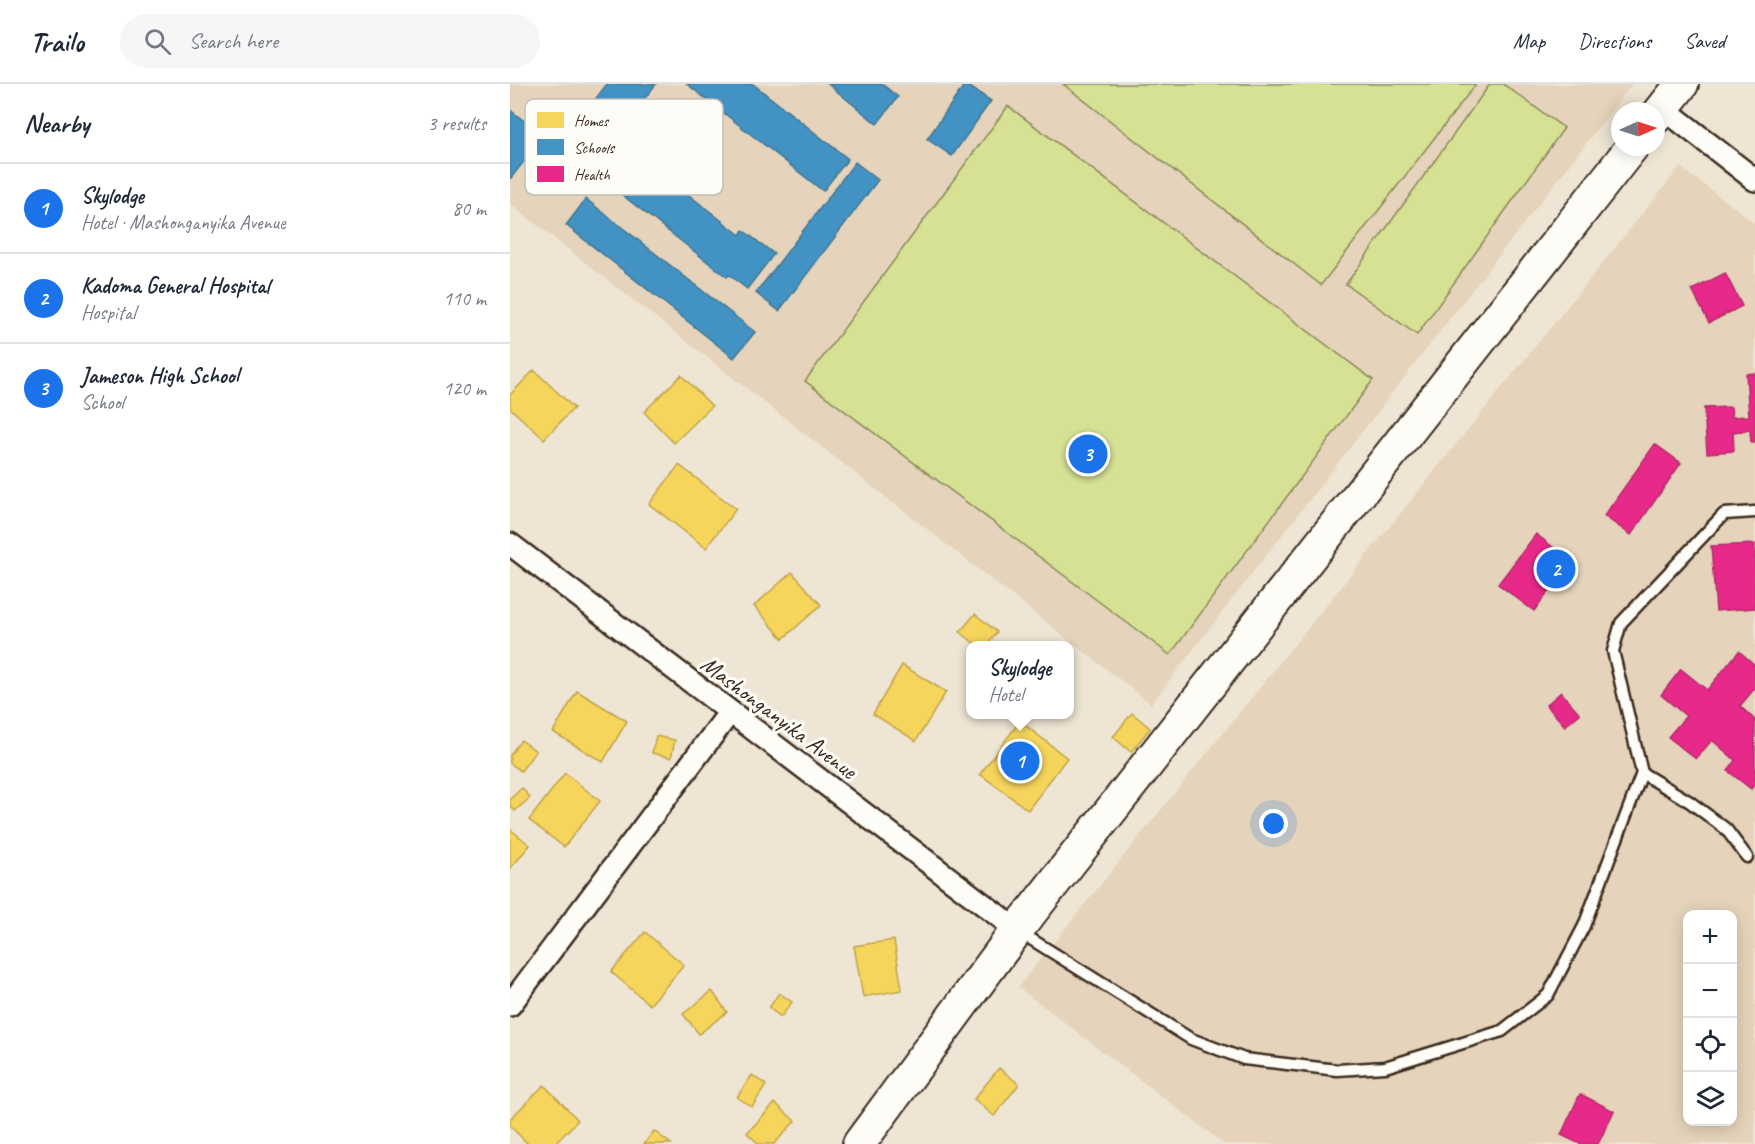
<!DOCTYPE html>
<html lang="en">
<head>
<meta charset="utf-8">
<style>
  body { margin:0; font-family:Caveat,sans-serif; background:#f6f6f7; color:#1f2937 }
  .controls { position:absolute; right:18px; bottom:18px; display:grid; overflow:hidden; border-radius:12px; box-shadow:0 3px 15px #0003 }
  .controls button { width:54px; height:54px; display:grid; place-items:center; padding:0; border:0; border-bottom:2px solid #e0e1e3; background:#fff; color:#1f2937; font:30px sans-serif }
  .compass { position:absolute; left:1101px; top:18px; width:54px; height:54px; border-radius:50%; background:#fff; box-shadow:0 3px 15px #0003; rotate:87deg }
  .you { position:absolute; left:764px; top:740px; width:21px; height:21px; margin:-15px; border:4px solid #fff; border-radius:50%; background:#1a73e8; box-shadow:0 0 0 9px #1a73e833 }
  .badge { display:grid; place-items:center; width:39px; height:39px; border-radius:50%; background:#1a73e8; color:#fff; font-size:20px; font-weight:700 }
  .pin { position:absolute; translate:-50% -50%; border:3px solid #fff; box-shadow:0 2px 6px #0006 }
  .popup { position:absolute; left:456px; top:557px; width:108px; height:78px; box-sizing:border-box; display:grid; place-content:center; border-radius:12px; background:#fff; filter:drop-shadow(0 2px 4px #0005); font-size:20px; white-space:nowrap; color:#747a83 }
  .popup b { font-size:22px; color:#1f2937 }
  .popup::after { content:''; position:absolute; left:50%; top:100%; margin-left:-12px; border:12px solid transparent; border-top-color:#fff }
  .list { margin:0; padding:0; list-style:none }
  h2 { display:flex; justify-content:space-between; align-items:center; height:78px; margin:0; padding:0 24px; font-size:26px }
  h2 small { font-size:20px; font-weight:400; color:#747a83 }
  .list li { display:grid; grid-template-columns:39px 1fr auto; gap:18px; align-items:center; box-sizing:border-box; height:90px; padding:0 24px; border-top:2px solid #e0e1e3 }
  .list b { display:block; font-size:22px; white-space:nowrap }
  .list p { margin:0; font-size:20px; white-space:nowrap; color:#747a83 }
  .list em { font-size:20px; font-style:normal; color:#747a83 }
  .icon { flex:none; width:33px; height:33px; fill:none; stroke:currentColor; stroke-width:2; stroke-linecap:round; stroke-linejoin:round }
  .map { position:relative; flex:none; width:1245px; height:1060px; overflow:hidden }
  header { display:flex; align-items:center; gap:36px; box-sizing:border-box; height:84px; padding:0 30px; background:#fff; border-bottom:2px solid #e0e1e3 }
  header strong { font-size:28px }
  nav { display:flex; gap:33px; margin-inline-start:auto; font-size:21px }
  .search { width:420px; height:54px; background:#f6f6f7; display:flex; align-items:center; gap:15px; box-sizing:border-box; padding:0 21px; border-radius:33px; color:#747a83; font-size:22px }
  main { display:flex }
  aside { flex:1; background:#fff }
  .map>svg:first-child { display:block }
</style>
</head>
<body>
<header>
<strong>Trailo</strong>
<div class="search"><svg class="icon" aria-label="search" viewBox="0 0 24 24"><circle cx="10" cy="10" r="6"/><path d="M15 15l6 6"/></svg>Search here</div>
<nav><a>Map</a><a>Directions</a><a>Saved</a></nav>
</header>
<main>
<aside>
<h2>Nearby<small>3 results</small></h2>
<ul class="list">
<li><span class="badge">1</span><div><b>Skylodge</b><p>Hotel · Mashonganyika Avenue</p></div><em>80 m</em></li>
<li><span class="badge">2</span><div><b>Kadoma General Hospital</b><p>Hospital</p></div><em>110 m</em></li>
<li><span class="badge">3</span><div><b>Jameson High School</b><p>School</p></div><em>120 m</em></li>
</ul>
</aside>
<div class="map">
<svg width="1245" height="1060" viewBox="0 0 1245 1060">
  <rect width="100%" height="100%" fill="#efe5d4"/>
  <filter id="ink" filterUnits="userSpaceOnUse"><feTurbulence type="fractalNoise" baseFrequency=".0167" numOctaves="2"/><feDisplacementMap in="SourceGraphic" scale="12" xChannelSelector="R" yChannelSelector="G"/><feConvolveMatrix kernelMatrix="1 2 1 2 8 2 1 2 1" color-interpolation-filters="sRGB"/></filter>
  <g filter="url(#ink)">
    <path fill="#e5d4bb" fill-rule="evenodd" d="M0,0h1122l-481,620 -641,-500z
      M1170,83l75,56v921h-531l-206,-157zM1178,830h44v208h-44z"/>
    <path fill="#d6e194" stroke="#888659" stroke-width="1.5" d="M553,0h413l-155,201z
      M980,0h13l61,44 -147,207 -71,-51z
      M498,22l365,274 -203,275 -365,-274z"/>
    <path fill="#f6d55c" stroke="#bea249" stroke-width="1.5" d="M24,286l40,38 -30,31 -34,-31v-13z
      M171,291l31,31 -38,37 -30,-31z
      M169,381l57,44 -30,39 -57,-44z
      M282,488l29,33 -38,34 -29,-33z
      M465,530l22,18 -10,14h-9l-18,-14z
      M392,581l44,27 -30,49 -43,-27z
      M67,607l50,30 -24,41 -50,-30z
      M622,629l18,15 -19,24 -18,-15z
      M510,637l47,37 -39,52 -48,-36z
      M146,652l19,4 -4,18 -19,-5z
      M11,656l15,11 -15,20 -11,-8v-8z
      M55,689l35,28 -36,46 -35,-27z
      M12,704l8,10 -15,13 -5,-5v-7z
      M0,745l20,16 -20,24z
      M135,848l39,33 -34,40 -39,-33z
      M384,856l8,50 -39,7 -9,-51z
      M202,907l15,21 -28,22 -16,-20z
      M269,909l13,9 -11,15 -12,-9z
      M489,984l20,16 -25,32 -20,-17z
      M242,991l14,10 -14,22 -15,-10z
      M34,1001l34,35 -23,24h-27l-18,-18v-7z
      M265,1019l20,18 -21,23h-15l-12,-11z
      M144,1047l17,13h-27z"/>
    <path fill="#4393c3" stroke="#417492" stroke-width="1.5" d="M97,0h49l-41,53 125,98 3,-5 31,24 -27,35 -18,-14 -2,2 -166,-130 14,-19 -1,-1z
      M177,0h66l95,75 -25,32z
      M318,0h54l16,13 -21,27z
      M455,0l26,17 -39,55 -25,-17z
      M0,26l34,26 -33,42h-1z
      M345,78l23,18 -99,131 -23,-18z
      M76,115l169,133 -21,26 -168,-133z"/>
    <path fill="#e7298a" stroke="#b3296a" stroke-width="1.5" d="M1215,189l17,33 -33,17 -17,-33z
      M1245,289v70h-4l-1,-13 -17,2 1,19 -27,2 -3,-45 27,-1 1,10 17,-1 -3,-42z
      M1145,360l26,19 -50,72 -27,-19z
      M1026,450l35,27 -37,50 -36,-27z
      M1245,460v64l-39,3 -5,-65z
      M1229,567l16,14v23l-15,18 15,14v64l-4,5 -23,-18 7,-11 -23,-20 -16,19 -28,-22 18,-21 -25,-21 20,-26 26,21z
      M1051,608l19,22 -15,12 -19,-21z
      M1070,1010l34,17 -16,33h-18l-19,-9z"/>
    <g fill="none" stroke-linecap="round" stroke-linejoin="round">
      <g stroke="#3b2a1e" stroke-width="15">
        <path id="service" d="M1237,773l-21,-28 -36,-27 -48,-29 -29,-122 8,-28 103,-109 31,-2
          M508,847l173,108 53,20 93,11 48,-3 117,-36 46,-36 36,-69 58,-153"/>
      </g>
      <g stroke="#3b2a1e" stroke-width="26">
        <path id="minor" d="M1153,24l92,72
          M0,460l507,386
          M0,921l220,-293"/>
      </g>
      <g stroke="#3b2a1e" stroke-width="36">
        <path id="secondary" d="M1146,33l26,-33
          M349,1060l158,-214 615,-783"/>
      </g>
      <use href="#service" stroke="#fdfcf7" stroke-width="10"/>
      <use href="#minor" stroke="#fdfcf7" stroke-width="21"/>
      <use href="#secondary" stroke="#fdfcf7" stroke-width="32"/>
    </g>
  </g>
  <g text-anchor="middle" stroke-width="6" stroke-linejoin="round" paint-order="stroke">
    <g font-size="24" fill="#3b2a1e" stroke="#fdfcf7">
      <text transform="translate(269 633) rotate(37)" y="8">Mashonganyika Avenue</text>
    </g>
  </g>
  <rect x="15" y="15" width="198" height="96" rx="9" fill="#fdfcf7" stroke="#c3bdb6" stroke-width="1.5"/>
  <rect x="27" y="28" width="27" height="16" fill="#f6d55c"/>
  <rect x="27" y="55" width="27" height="16" fill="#4393c3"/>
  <rect x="27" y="82" width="27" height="16" fill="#e7298a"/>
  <g font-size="16" fill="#3b2a1e">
    <text x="64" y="42">Homes</text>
    <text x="64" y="69">Schools</text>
    <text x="64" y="96">Health</text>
  </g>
</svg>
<div class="controls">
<button>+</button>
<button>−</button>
<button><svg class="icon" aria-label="locate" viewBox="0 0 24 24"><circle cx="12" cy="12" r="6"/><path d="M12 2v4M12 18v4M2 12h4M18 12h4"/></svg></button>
<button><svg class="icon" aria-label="layers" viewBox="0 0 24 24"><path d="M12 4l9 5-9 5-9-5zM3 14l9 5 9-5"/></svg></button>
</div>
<svg class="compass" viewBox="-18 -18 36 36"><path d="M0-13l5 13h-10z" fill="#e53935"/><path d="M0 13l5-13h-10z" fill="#747a83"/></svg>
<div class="you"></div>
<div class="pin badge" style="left:510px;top:677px">1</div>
<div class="popup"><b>Skylodge</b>Hotel</div>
<div class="pin badge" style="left:1046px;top:485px">2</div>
<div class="pin badge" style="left:578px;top:370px">3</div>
</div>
</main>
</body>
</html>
